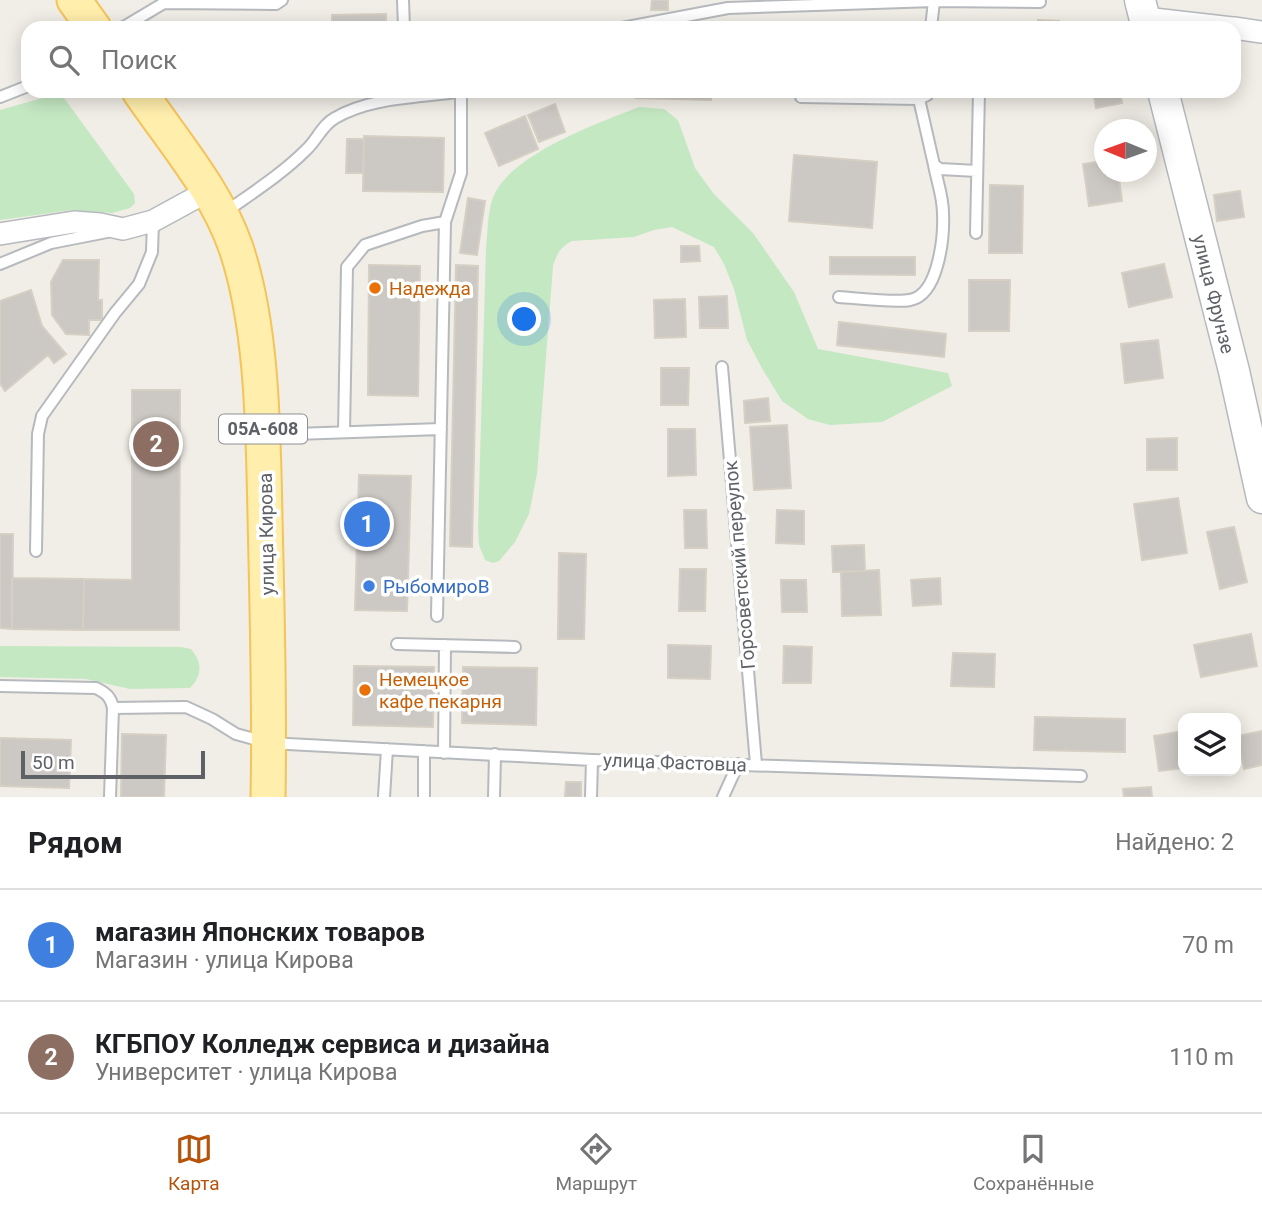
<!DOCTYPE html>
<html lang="ru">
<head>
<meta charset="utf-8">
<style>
  body { margin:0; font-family:Roboto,sans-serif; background:#f6f6f6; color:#202124 }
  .controls { position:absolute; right:21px; bottom:21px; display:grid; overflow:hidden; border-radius:14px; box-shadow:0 4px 18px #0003 }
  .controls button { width:63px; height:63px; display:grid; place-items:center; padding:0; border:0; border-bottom:2px solid #e0e0e0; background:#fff; color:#202124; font:35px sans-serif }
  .compass { position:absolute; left:1094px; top:119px; width:63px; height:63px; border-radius:50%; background:#fff; box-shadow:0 4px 18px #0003; rotate:271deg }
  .scale { position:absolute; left:21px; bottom:18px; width:184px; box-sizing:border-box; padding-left:7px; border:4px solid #5e6267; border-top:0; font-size:19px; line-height:24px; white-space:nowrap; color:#5e6267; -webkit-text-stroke:5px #fff; paint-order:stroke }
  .you { position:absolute; left:525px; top:320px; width:24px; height:24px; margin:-18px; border:5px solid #fff; border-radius:50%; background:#1a73e8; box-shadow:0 0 0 10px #1a73e833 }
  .badge { display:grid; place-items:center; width:46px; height:46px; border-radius:50%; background:#b45309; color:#fff; font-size:23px; font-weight:700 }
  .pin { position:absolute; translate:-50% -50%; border:4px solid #fff; box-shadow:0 2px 7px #0006 }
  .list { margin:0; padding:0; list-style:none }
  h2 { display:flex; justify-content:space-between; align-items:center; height:91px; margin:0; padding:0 28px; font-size:30px }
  h2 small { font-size:23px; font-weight:400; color:#757577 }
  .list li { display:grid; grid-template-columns:46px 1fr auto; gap:21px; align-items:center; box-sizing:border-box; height:112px; padding:0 28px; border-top:2px solid #e0e0e0 }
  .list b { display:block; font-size:26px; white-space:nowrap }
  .list p { margin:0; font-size:23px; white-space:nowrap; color:#757577 }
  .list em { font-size:23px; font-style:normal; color:#757577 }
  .icon { flex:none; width:38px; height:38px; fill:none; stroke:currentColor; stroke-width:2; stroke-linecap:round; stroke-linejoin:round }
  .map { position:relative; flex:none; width:1262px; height:797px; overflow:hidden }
  .search { position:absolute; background:#fff; box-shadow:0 4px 18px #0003; left:21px; right:21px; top:21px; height:77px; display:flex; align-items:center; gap:18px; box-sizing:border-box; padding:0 24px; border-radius:21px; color:#757577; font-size:26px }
  .sheet { height:315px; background:#fff }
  nav { display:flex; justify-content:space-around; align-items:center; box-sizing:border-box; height:98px; border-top:2px solid #e0e0e0; background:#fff; font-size:19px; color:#757577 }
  nav a { display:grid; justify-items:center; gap:4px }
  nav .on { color:#b45309 }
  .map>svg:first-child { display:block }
</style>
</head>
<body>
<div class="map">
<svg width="1262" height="797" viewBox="0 0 1262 797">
  <rect width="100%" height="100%" fill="#f0eee6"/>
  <path fill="#c4e8c2" d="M53,95l11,3 70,96 1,9 -5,5 -18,5 -40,-3 -72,10v-110z
    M639,107l25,2 14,11 17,48 18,25 40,40 41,59 24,57 130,24 4,13 -70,36 -52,3 -22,-6 -26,-18 -19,-31 -16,-30 -13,-51 -10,-25 -10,-17 -42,-20 -18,3 -20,7 -62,4c-12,6 -15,13 -19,25l-16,208 -8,40 -14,28 -16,19 -6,2 -8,-3 -6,-15 -1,-17 8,-279c2,-18 1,-42 10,-58 22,-39 102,-68 143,-84z
    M0,646l181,1 10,2c11,13 12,26 -1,39l-60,1 -44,-10 -86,-2z"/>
  <path fill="#ccc8c3" stroke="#d5cfc4" stroke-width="2" d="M652,0h16v10h-17z
    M386,14v14h-54v-13z
    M1038,20l21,1v7h-21z
    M637,91h74v9l-75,-2z
    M1093,91h27l2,12 -26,5z
    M555,104l10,28 -26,10 -11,-27z
    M525,116l13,33 -39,17 -14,-33z
    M364,136l80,2 -1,54 -80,-1z
    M347,139h17l-1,34h-17z
    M794,155l83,7 -5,66 -83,-7z
    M1104,161v11h14l4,29 -33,5 -6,-42z
    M990,185l33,1 -1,67h-33z
    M1240,191l4,26 -27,4 -3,-26z
    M468,198l17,3 -8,54 -17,-2z
    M681,246h18l1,15 -19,1z
    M830,257h85v18l-85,-1z
    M63,260h36l-1,40h4v20h-13v15l-23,-1 -14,-19 -1,-33z
    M1164,264l8,33 -43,10 -7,-34z
    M369,265l51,1 -2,130 -50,-1z
    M456,265l22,1 -6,281 -22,-1z
    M969,280h41l-1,51h-40z
    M31,290l11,36 24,28 -12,9 -6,-8 -43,36 -5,-8v-82z
    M727,296l1,32h-28l-1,-31z
    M685,299l1,38 -31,1 -1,-38z
    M839,322l107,12 -2,23 -107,-12z
    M1158,340l5,38 -38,5 -4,-39z
    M661,368h28l-1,37h-27z
    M132,390h48l-1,240h-96l1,-51 48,1z
    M768,398l2,23 -25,2 -1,-22z
    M787,425l4,63 -37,2 -4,-63z
    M668,429h27l1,46 -28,1z
    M1177,438v32h-30v-31z
    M359,475l52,1 -4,135 -52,-1z
    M1178,498l9,55 -45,7 -8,-56z
    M684,510h22l1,38h-22z
    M777,510l27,1v33l-28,-1z
    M1234,527l13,55 -27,7 -13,-57z
    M0,534h13l-1,95 -12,-1z
    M864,545l1,26 -32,1 -1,-26z
    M559,553l27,1 -2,85h-26z
    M680,569h26l-1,42h-26z
    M879,570l2,45 -39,1 -1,-44z
    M12,578l72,1 -1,51 -71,-1z
    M940,578l1,26 -28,2 -2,-26z
    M781,580h25l1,32h-25z
    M1251,634l6,32 -56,11 -7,-32z
    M668,645l43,1 -1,33 -42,-1z
    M784,646l28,1 -1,36h-28z
    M953,653l42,1 -1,33 -43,-1z
    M354,666l80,1 -1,60 -80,-2z
    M463,667l74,1 -1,57 -74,-2z
    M1035,717l90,2v33l-91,-2z
    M1183,731v37l-24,3 -5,-35z
    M1262,731v34l-18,4 -7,-33z
    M122,734l44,1 -2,62h-43z
    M0,738l71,2 -2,48 -69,-2z
    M566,782h15v15h-16z
    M1151,787l1,10h-28l-1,-8z"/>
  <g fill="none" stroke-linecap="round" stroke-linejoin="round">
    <g stroke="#b6b9bd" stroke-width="14">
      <path id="lane" d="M164,0v3l112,1 6,-4
        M403,0l1,28
        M122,28l42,-25
        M622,28l106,-20 206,-7 106,1
        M931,28l3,-27
        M0,97l28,-11
        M801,97l118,2 8,-4v-4
        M919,99l15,66 6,4 37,2
        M224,213c28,-20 58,-39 82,-63 11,-10 16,-25 29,-32 37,-22 87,-20 127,-27
        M976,233l3,-142
        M0,264l51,-21 56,-11
        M839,297c17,1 55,6 71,3 29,-5 34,-64 33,-87 0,-16 -6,-32 -9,-48
        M722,367l34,397
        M344,432l3,-165 18,-22 57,-19 23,-4
        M266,435l175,-6
        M36,551l2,-117 4,-18 73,-103 24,-29 13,-32 1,-31
        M437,616l8,-394 16,-49v-81
        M397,644l118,3
        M0,686l96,2c10,5 15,9 17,20
        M444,753l1,-108
        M110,797l3,-89 73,-1 26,12 24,15 33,9 323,17 489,16
        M384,797l3,-48
        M424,797v-46
        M494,797l1,-43
        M591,797l1,-37
        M723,797l15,-33"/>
    </g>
    <g stroke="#b6b9bd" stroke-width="24">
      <path id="street" d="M1145,18l87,10
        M1234,28l28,4
        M0,234l74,-12 26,2 23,5 30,-8 55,-30"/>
    </g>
    <g stroke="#b5b9be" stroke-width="33">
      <path id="secondary" d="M1140,0l7,28
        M1163,91l71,280 28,127"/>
    </g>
    <g stroke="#f5c35a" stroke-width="37">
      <path id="primary" d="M74,0l20,28
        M139,91c34,50 77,99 97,157 27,80 27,184 29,268 2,94 5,187 3,281"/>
    </g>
    <use href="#lane" stroke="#fff" stroke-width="10"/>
    <use href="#street" stroke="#fff" stroke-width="21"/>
    <use href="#secondary" stroke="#fff" stroke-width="30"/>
    <use href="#primary" stroke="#ffeeac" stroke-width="33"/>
  </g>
  <g fill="#e8710a" stroke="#fff" stroke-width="2.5">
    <circle cx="375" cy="288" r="7"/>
    <circle cx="365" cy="690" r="7"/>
  </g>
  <circle fill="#3f7fe0" stroke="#fff" stroke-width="2.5" cx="369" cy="586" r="7"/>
  <g text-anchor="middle" stroke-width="7" stroke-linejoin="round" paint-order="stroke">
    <rect fill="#fff" stroke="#8e9195" stroke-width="2" x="219" y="414.5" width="88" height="29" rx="5"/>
    <g font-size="18" font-weight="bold" fill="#5e6267">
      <text x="263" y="435">05А-608</text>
    </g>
    <g font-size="19" fill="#c56008" stroke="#fff" text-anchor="start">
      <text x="389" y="295">Надежда</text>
      <text x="379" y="686">Немецкое<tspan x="379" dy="22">кафе пекарня</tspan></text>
    </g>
    <g font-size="19" fill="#5e6267" stroke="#fff">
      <text transform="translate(1214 294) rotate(76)" y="7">улица Фрунзе</text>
      <text transform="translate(266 534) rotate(-91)" y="7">улица Кирова</text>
      <text transform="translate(739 565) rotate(-95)" y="7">Горсоветский переулок</text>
      <text transform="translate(675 762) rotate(2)" y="7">улица Фастовца</text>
    </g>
    <g font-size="19" fill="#366cbe" stroke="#fff" text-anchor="start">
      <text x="383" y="593">РыбомироВ</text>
    </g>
  </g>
</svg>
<div class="controls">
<button><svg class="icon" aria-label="layers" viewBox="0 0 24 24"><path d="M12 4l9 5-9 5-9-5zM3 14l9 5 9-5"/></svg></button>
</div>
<svg class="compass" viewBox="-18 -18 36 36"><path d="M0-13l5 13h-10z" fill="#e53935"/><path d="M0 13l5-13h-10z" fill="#757577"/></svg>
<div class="scale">50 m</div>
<div class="you"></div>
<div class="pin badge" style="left:367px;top:524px;background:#3f7fe0">1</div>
<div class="pin badge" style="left:156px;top:444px;background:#8d6e63">2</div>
<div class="search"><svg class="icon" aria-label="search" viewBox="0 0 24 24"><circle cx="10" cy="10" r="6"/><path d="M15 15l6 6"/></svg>Поиск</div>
</div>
<section class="sheet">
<h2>Рядом<small>Найдено: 2</small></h2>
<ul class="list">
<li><span class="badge" style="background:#3f7fe0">1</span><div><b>магазин Японских товаров</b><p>Магазин · улица Кирова</p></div><em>70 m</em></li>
<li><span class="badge" style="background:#8d6e63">2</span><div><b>КГБПОУ Колледж сервиса и дизайна</b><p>Университет · улица Кирова</p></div><em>110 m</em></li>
</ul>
</section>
<nav>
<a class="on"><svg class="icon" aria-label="map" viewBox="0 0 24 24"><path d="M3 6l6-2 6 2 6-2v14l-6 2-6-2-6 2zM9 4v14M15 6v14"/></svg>Карта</a>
<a><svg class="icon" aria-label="directions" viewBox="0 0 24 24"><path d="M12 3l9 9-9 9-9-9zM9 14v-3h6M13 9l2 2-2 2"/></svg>Маршрут</a>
<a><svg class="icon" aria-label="saved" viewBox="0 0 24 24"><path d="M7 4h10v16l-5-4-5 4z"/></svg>Сохранённые</a>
</nav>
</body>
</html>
